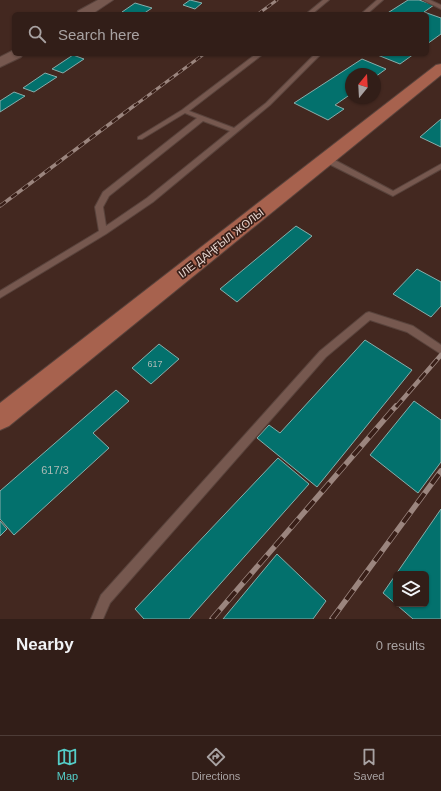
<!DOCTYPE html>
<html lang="en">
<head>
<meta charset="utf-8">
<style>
  body { margin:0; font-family:Helvetica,sans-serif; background:#3d2b25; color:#f1f3f6 }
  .controls { position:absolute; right:12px; bottom:12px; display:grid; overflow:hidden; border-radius:6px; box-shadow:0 1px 3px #0004 }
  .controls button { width:36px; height:36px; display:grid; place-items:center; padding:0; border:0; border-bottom:1px solid #4d3c37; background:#321e18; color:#f1f3f6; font:20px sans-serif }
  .compass { position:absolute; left:345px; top:68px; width:36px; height:36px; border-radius:50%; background:#321e18; box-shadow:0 1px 3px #0004; rotate:18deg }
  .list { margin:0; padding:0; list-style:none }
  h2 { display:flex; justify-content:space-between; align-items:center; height:52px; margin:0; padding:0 16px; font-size:17px }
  h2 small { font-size:13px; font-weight:400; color:#a8a2a2 }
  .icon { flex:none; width:22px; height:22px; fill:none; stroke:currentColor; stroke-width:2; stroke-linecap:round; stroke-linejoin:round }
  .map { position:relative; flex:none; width:441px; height:619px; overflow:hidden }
  .search { position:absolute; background:#321e18; box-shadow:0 1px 3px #0004; left:12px; right:12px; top:12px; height:44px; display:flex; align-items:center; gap:10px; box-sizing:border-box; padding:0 14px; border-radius:6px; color:#a8a2a2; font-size:15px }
  .sheet { height:116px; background:#321e18 }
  nav { display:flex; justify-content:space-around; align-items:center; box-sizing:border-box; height:56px; border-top:1px solid #4d3c37; background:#321e18; font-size:11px; color:#a8a2a2 }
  nav a { display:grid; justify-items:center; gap:2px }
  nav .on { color:#54cdc7 }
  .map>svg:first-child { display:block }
</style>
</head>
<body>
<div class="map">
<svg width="441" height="619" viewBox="0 0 441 619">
  <rect width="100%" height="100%" fill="#432820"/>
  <path fill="#03716d" stroke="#87aeab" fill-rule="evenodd" d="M190,0l12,3 -7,6 -12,-4z
    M408,0h11l15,5 -10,7 17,6v16l-14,10v-30h-41z
    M135,3l17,5 -9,6h-13l-8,-2z
    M375,54h39l-14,10z
    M73,55l11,4 -21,14 -11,-4z
    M362,59l24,10 -11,8v-3h-24v20l-16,11 9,4 -16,11 -34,-17z
    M45,73l12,4 -23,15 -11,-4z
    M14,92l11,4 -25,16v-11z
    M441,119v28l-21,-10z
    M296,226l16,10 -75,66 -17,-13z
    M417,269l24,13v24l-10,11 -38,-23z
    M365,340l47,30 -95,117 -60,-49 12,-13 11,8z
    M159,344l20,15 -28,25 -19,-16z
    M116,390l13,11 -36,32 16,15 -95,87 -14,-16v-28z
    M414,401l27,19v42l-23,31 -48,-38z
    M278,458l31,26 -120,135h-45l-9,-10z
    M441,509v110h-28l-30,-26zM396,574h30v30h-30z
    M0,521l7,8 -7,7z
    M277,554l49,47 -13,18h-90z"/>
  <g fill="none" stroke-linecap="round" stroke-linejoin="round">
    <g stroke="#59433c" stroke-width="2">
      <path id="service" d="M323,0h6l-17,14h-6z
        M377,0h6l-16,14h-6z
        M423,0h7l11,5v4z
        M256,54h7l-74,57 45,17 32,-25 49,-49h6l-51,51 -117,97 -47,32 -106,64v-7l99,-60 -4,-24 8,-15 94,-74 -12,-5 -43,26h-4v-2l44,-27zM203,121l27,10 -83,67 -41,28 -3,-19 6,-11z
        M323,157h6l64,34 48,-27v5l-48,27 -70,-35z
        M369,312l44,14 28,19v9l-34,-22 -37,-12 -44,37 -216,246 -7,16h-12l10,-24 219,-244 46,-38z"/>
    </g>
    <g stroke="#59433c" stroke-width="2">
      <path id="tertiary" d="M98,0h15l-21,14h-15l1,-3z
        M14,50v4h9l-2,3 -21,10v-10z"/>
    </g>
    <g stroke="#59433c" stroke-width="2">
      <path id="primary" d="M441,64v11l-432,351 -9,4v-27l436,-338z"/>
    </g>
    <use href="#service" fill="#76584f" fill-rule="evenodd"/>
    <use href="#tertiary" fill="#76584f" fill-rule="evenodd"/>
    <use href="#primary" fill="#a7624e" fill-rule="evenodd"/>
    <g stroke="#9b857e" stroke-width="3">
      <path id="rail-far3" d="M258,14l19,-14
        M134,106l70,-52"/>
    </g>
    <g stroke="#9b857e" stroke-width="3.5">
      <path id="rail-far2" d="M0,206l135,-101"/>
    </g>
    <g stroke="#9b857e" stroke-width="4.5">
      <path id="rail-far1" d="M396,407l45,-52"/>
    </g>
    <g stroke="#9b857e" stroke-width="5.5">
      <path id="rail" d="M212,619l184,-213
        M332,619l109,-148"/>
    </g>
    <use href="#rail-far3" stroke="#381e17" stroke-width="2" stroke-dasharray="5.5" stroke-linecap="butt"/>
    <use href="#rail-far2" stroke="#381e17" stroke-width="2.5" stroke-dasharray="7" stroke-linecap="butt"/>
    <use href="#rail-far1" stroke="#381e17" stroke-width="3" stroke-dasharray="9" stroke-linecap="butt"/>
    <use href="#rail" stroke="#381e17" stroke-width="4" stroke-dasharray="12" stroke-linecap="butt"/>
  </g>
  <g text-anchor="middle" stroke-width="3.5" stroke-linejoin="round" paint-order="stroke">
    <g font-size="9" fill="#acbab5">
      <text x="155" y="367">617</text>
    </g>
    <g font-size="11" fill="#e5d3cd" stroke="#381e17">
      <text transform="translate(221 243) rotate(-38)" y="4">ІЛЕ ДАҢҒЫЛ ЖОЛЫ</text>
    </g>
    <g font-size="11" fill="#acbab5">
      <text x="55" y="474">617/3</text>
    </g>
  </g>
</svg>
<div class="controls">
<button><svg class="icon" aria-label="layers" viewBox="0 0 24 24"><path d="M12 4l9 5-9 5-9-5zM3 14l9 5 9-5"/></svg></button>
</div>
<svg class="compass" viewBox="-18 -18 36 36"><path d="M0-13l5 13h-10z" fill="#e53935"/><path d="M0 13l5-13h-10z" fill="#a8a2a2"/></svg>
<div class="search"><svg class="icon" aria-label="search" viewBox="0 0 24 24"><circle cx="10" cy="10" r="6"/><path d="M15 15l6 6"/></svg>Search here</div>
</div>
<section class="sheet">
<h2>Nearby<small>0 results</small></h2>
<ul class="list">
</ul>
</section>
<nav>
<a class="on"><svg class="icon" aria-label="map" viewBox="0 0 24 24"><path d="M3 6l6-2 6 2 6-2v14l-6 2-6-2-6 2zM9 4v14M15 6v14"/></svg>Map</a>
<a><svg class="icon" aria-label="directions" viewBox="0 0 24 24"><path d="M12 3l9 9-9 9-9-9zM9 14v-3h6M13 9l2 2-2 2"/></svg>Directions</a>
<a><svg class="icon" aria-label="saved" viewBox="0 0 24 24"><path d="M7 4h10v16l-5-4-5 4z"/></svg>Saved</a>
</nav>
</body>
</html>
